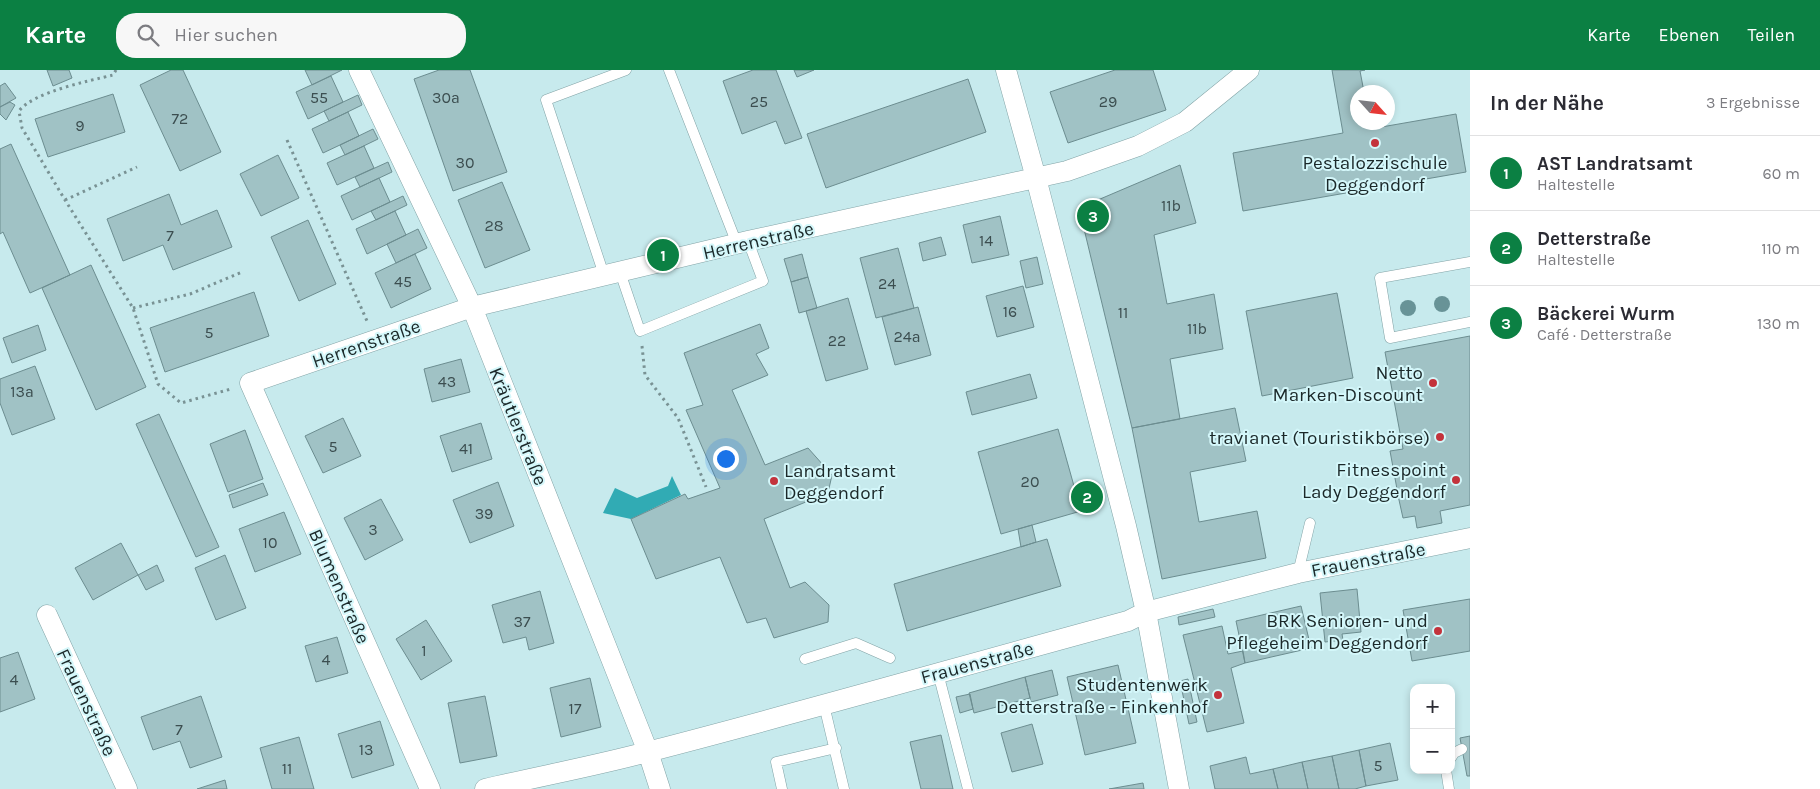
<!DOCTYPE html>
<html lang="de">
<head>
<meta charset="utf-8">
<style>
  body { margin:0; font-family:Karla,sans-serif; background:#f7f7f7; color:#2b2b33 }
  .controls { position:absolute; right:15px; bottom:15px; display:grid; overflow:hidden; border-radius:10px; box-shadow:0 2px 8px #0003 }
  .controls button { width:45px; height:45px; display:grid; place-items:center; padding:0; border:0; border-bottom:1px solid #e1e1e2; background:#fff; color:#2b2b33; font:25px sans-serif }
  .compass { position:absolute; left:1350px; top:15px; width:45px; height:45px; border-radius:50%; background:#fff; box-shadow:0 2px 8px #0003; rotate:117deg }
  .you { position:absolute; left:725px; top:388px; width:18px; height:18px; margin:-12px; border:4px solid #fff; border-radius:50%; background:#1a73e8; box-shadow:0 0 0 8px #1a73e833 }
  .badge { display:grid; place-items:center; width:32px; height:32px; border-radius:50%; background:#0b8043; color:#fff; font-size:16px; font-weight:700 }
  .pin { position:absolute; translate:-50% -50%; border:2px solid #fff; box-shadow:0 1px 5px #0006 }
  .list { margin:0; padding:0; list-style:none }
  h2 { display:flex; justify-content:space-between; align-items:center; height:65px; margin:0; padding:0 20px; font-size:21px }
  h2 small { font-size:16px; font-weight:400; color:#7c7c81 }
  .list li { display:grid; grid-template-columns:32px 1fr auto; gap:15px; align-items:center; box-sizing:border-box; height:75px; padding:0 20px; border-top:1px solid #e1e1e2 }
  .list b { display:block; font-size:19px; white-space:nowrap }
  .list p { margin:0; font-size:16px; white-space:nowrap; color:#7c7c81 }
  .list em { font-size:16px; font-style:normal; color:#7c7c81 }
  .icon { flex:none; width:28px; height:28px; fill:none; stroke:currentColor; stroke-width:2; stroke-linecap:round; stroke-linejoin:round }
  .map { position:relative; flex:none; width:1470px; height:719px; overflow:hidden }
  header { display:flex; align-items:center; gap:30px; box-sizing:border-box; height:70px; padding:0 25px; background:#0b8043; color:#fff }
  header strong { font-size:24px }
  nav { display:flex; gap:28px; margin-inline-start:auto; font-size:18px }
  .search { width:350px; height:45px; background:#f7f7f7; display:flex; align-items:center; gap:12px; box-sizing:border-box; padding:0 18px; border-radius:20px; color:#7c7c81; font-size:19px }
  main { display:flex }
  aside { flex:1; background:#fff }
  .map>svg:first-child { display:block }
</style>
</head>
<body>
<header>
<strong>Karte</strong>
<div class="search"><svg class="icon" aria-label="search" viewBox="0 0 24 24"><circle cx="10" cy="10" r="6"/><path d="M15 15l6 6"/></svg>Hier suchen</div>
<nav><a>Karte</a><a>Ebenen</a><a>Teilen</a></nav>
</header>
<main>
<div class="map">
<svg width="1470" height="719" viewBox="0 0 1470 719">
  <rect width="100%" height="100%" fill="#c7eaed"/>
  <path fill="#31abb4" d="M672,406l9,19 -50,24 -28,-6 12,-25 22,10 31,-12z"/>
  <path fill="#a0c2c5" stroke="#6c8d90" d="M47,0h22l3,8 -19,8z
    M171,0h12l38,82 -41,19 -40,-86z
    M305,0h37l-30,15z
    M439,0h31l37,102 -54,19 -39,-112z
    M753,0h23l26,68 -17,6 -9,-23 -34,13 -19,-53z
    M794,0h20l-17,7z
    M1115,0h38l13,40 -98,33 -18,-51z
    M1332,0h33l-5,1 4,21h-6v30h11l1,7 86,-15 10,58 -223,39 -10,-58 110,-20z
    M331,6l12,26 -35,17 -12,-27z
    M968,9l18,53 -160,56 -19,-54z
    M5,13l11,15 -16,9v-21z
    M113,24l12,38 -77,25 -13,-38z
    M358,25l4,10 -33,16 -5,-10z
    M10,32l5,3 -9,15 -6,-6v-7z
    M348,42l11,24 -36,17 -11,-24z
    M373,59l5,10 -33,16 -5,-10z
    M11,74l59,131 -40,18 -27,-61 -3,2v-85z
    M364,76l10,22 -37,17 -10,-22z
    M278,85l21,43 -38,18 -21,-42z
    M388,92l4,10 -32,15 -5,-10z
    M1180,95l16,58 -42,12 13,69 47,-10 9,55 -53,10 10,60 -48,9 -53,-220z
    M379,108l11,24 -38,18 -11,-24z
    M502,112l28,68 -45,18 -27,-68z
    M169,124l12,31 36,-15 15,37 -59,23 -10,-25 -40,16 -16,-42z
    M403,126l4,9 -31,15 -5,-9z
    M395,141l11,24 -39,19 -11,-25z
    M1000,146l9,39 -37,8 -9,-38z
    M308,150l28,64 -37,17 -28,-64z
    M418,159l9,19 -31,15 -9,-19z
    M941,167l5,18 -23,6 -4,-18z
    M898,178l16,60 -38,10 -16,-60z
    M415,184l16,35 -40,19 -16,-35z
    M802,184l6,23 -17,5 -7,-23z
    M1037,187l6,27 -17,4 -6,-27z
    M91,195l55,122 -50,23 -54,-122z
    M808,207l9,31 -18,5 -8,-31z
    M1023,216l11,41 -37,10 -11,-41z
    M254,222l15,44 -104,36 -15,-44z
    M1337,223l16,85 -91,18 -16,-85z
    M848,228l20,71 -42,12 -20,-70z
    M918,237l13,48 -36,10 -13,-48z
    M760,254l9,24 -13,6 12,21 -36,15 33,75 43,-17 24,27 -4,18 -64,26 26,69 15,-6 24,23 -1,17 -54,16 -8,-20 -19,5 -27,-66 -64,22 -25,-60 54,-25 3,5 32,-11 -34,-78 17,-5 -19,-52z
    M38,255l8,25 -34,13 -9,-25z
    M1470,266v169l-30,6 2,12 -25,5 -2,-12 -12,2 -4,-18 -9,-49 13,-2 -18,-97z
    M461,289l9,33 -38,10 -8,-33z
    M35,296l20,53 -43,16 -12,-32v-24z
    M1030,304l7,24 -65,17 -6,-23z
    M1235,338l11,53 -56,11 9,50 58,-11 9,47 -104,21 -30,-151z
    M159,344l60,133 -23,10 -60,-133z
    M343,348l18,38 -38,17 -18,-37z
    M481,353l11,36 -40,13 -12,-36z
    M1058,359l23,82 -80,23 -23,-82z
    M245,360l18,49 -35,13 -18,-48z
    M498,412l16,44 -44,17 -17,-43z
    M263,413l5,12 -35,13 -4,-13z
    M381,429l22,41 -38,20 -21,-42z
    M284,442l17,42 -46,18 -16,-43z
    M1032,455l4,17 -15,5 -3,-18z
    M1047,469l14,47 -154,45 -13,-47z
    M121,473l17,32 -45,25 -18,-32z
    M225,485l21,53 -30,12 -21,-52z
    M157,495l7,16 -18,9 -8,-15z
    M1357,519l4,43 -19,2 1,6 -18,2 -5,-49z
    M540,521l14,52 -25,7 -3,-13 -23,6 -11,-38z
    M1470,529v52l-58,10 -9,-51z
    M1301,536l10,42 -66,15 -9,-42z
    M1213,539l2,8 -36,8 -1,-8z
    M426,550l26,41 -31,19 -25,-41z
    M1222,556l6,28 15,-3 2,12 -14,5 13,55 -37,9 -24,-97z
    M337,567l11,36 -32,9 -11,-36z
    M18,582l17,47 -35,13v-54z
    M1118,595l18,78 -51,12 -18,-78z
    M1052,600l6,25 -27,7 -6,-25z
    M1025,607l5,21 -56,15 -5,-20z
    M590,608l11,49 -40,10 -11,-49z
    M1188,609l9,43 -8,2 -9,-43z
    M970,624l3,15 -13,4 -4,-16z
    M201,626l21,61 -32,11 -10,-27 -27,9 -12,-33z
    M485,626l12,60 -37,7 -12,-60z
    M380,651l14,44 -42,13 -14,-44z
    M1032,654l11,40 -31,8 -11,-39z
    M941,665l12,54h-32l-11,-47z
    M1470,666v40h-3l-7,-38z
    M299,667l15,52h-42l-12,-41z
    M1390,673l8,37 -32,6 -7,-36z
    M1359,680l7,36 -11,3h-16l-7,-33z
    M1332,686l7,33h-31l-6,-27z
    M1246,687l4,17 23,-5 5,20h-63l-5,-23z
    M1302,692l6,27h-30l-5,-20z
    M225,710l2,9h-30z
    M1143,713l1,6h-35z"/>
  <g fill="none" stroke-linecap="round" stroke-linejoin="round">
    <g stroke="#82a3a6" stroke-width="11">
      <path id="service" d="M669,0l68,174
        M1470,192l-90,16 10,60 80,-16
        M620,202l20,59 123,-50 -15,-40
        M604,205l-58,-175 80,-30
        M1298,503l12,-50
        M805,589l51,-16 34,15
        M938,603l30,116
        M824,635l20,84
        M1451,688l3,-5 8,-4
        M1446,700l3,19
        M782,719l-6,-27 60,-14"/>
    </g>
    <g stroke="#82a3a6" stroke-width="21">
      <path id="minor" d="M359,0l113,237 176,445 12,37
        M1006,0l30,108 90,348 20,86 33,177
        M47,545l80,174
        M430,719l-180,-406 222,-76 276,-66 319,-70 71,-25 47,-24 64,-52
        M485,719c55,-13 111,-23 166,-38 159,-41 318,-87 477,-130l18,-9 152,-39 172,-35"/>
    </g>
    <path stroke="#799294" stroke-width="3" stroke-dasharray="2.5 4" stroke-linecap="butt" d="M116,0l-3,5c-24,6 -80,17 -94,36l3,17 43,72 68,108 25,76 23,19 50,-14
      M287,70l80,181
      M65,130l72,-33
      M133,238l57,-14 52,-22
      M642,276l3,29 33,43 28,69"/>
    <use href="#service" stroke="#fff" stroke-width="10"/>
    <use href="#minor" stroke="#fff" stroke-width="20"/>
  </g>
  <g fill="#689397">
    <circle cx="1442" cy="234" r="8"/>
    <circle cx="1408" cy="238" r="8"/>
  </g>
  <g fill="#c3333c" stroke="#d4f7fa" stroke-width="2">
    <circle cx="1375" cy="73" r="5"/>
    <circle cx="1433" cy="313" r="5"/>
    <circle cx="1440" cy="367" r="5"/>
    <circle cx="1456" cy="410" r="5"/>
    <circle cx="774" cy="411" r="5"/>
    <circle cx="1438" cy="561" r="5"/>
    <circle cx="1218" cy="625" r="5"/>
  </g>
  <g text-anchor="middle" stroke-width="4" stroke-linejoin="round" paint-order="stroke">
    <g font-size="16" fill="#3c4e50">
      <text x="319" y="33">55</text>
      <text x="446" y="33">30a</text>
      <text x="759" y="37">25</text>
      <text x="1108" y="37">29</text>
      <text x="180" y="54">72</text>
      <text x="80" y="61">9</text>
      <text x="465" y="98">30</text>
      <text x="1171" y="141">11b</text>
      <text x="494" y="161">28</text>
      <text x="170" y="171">7</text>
      <text x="986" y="176">14</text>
      <text x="403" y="217">45</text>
      <text x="887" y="219">24</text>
      <text x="1010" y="247">16</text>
      <text x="1123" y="248">11</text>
      <text x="1197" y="264">11b</text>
      <text x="209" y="268">5</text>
      <text x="907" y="272">24a</text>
      <text x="837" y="276">22</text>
      <text x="447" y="317">43</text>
      <text x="22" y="327">13a</text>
      <text x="333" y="382">5</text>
      <text x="466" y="384">41</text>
      <text x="1030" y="417">20</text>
      <text x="484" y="449">39</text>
      <text x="373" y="465">3</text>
      <text x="270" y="478">10</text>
      <text x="522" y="557">37</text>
      <text x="424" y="586">1</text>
      <text x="326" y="595">4</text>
      <text x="14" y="615">4</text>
      <text x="575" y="644">17</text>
      <text x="179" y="665">7</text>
      <text x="366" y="685">13</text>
      <text x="1378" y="701">5</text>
      <text x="287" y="704">11</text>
    </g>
    <g font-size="19" fill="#1b2829" stroke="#d4f7fa" text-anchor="end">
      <text x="1375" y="99" text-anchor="middle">Pestalozzischule<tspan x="1375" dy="22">Deggendorf</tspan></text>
      <text x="1423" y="309">Netto<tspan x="1423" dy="22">Marken-Discount</tspan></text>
      <text x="1430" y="374">travianet (Touristikbörse)</text>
      <text x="1446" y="406">Fitnesspoint<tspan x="1446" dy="22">Lady Deggendorf</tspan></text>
      <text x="784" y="407" text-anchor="start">Landratsamt<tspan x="784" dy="22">Deggendorf</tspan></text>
      <text x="1428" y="557">BRK Senioren- und<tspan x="1428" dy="22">Pflegeheim Deggendorf</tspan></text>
      <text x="1208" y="621">Studentenwerk<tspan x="1208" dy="22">Detterstraße - Finkenhof</tspan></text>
    </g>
    <g font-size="19" fill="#1b2829" stroke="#d4f7fa">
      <text transform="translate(758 170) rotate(-13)" y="7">Herrenstraße</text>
      <text transform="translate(366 273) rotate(-19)" y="7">Herrenstraße</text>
      <text transform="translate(519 356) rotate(68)" y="7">Kräutlerstraße</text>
      <text transform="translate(1368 489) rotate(-11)" y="7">Frauenstraße</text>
      <text transform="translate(340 516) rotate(66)" y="7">Blumenstraße</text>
      <text transform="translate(977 592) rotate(-15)" y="7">Frauenstraße</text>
      <text transform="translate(87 632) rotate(65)" y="7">Frauenstraße</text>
    </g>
  </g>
</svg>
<div class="controls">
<button>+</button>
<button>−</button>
</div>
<svg class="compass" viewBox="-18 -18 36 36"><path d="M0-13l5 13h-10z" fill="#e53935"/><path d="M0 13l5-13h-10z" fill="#7c7c81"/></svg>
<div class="you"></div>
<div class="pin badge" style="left:663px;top:185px">1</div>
<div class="pin badge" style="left:1087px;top:427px">2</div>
<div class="pin badge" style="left:1093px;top:146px">3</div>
</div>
<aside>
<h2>In der Nähe<small>3 Ergebnisse</small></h2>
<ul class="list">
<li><span class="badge">1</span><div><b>AST Landratsamt</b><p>Haltestelle</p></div><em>60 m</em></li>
<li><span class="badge">2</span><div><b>Detterstraße</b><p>Haltestelle</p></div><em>110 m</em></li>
<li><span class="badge">3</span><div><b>Bäckerei Wurm</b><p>Café · Detterstraße</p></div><em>130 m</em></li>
</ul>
</aside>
</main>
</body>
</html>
